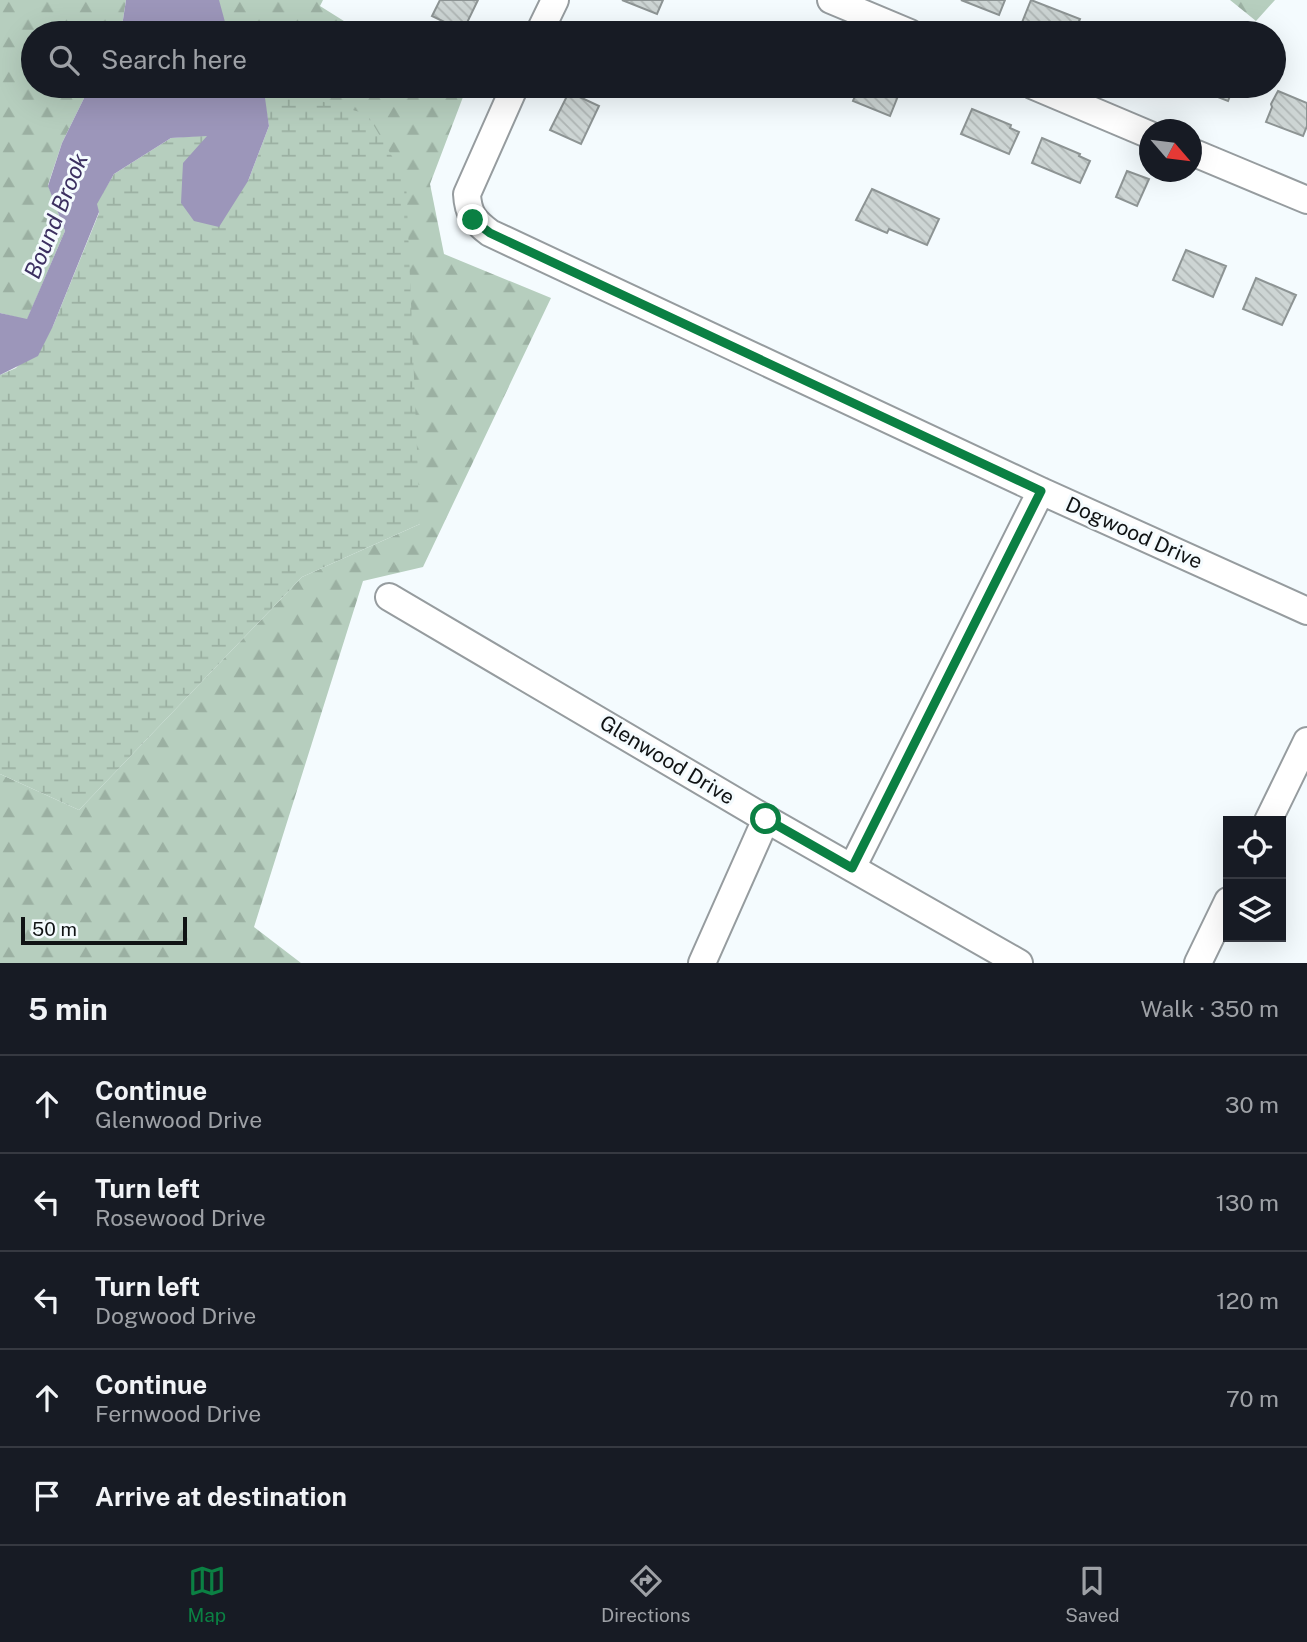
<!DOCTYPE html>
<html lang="en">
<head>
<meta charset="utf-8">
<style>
  body { margin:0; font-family:"Public Sans",sans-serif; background:#242831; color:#f1f3f6 }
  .controls { position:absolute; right:21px; bottom:21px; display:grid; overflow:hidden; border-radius:0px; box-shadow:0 7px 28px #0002 }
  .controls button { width:63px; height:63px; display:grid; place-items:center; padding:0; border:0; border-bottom:2px solid #363941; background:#171b24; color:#f1f3f6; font:35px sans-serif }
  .compass { position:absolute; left:1139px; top:119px; width:63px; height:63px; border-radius:50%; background:#171b24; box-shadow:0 7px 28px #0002; rotate:118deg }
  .scale { position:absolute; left:21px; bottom:18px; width:166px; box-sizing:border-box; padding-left:7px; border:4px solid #101314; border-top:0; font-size:19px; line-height:24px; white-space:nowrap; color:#101314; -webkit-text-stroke:5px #f4fbfe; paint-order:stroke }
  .stop { position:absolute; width:21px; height:21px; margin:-16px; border:5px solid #0b8043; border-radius:50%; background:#fff }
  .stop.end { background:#0b8043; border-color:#fff; box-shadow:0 2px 7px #0008 }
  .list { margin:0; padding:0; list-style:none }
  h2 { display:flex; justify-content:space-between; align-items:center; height:91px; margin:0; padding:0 28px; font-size:30px }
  h2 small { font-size:23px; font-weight:400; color:#9ea1a6 }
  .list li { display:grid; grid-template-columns:46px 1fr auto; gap:21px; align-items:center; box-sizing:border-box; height:98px; padding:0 28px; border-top:2px solid #363941 }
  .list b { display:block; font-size:26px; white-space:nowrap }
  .list p { margin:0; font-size:23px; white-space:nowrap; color:#9ea1a6 }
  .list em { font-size:23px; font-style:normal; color:#9ea1a6 }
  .icon { flex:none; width:38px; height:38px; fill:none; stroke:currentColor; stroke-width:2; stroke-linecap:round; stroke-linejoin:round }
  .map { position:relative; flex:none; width:1307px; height:963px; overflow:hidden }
  .search { position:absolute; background:#171b24; box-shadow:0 7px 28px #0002; left:21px; right:21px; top:21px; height:77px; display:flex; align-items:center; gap:18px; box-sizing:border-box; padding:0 24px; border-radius:38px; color:#9ea1a6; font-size:26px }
  .sheet { height:581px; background:#171b24 }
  nav { display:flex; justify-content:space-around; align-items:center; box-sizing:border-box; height:98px; border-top:2px solid #363941; background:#171b24; font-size:19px; color:#9ea1a6 }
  nav a { display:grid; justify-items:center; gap:4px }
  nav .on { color:#0b8043 }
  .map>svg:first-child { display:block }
</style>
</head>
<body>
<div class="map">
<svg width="1307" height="963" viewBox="0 0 1307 963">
  <defs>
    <pattern id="forest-firs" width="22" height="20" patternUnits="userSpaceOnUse" patternTransform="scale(1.75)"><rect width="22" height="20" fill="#b6cebe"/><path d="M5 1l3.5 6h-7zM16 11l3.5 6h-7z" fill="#9bb0a2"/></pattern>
    <pattern id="wetland-marsh" width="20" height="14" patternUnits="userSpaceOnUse" patternTransform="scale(1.75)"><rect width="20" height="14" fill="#b6cebe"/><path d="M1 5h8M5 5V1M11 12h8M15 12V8" fill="none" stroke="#9bb0a2"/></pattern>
    <pattern id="building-back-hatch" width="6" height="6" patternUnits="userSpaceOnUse" patternTransform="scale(1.75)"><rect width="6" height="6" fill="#cdd5d4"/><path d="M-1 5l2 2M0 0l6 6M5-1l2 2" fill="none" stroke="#afb6b5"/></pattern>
  </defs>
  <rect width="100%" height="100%" fill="#f4fbfe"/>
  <path fill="url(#forest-firs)" d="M0,0h126l-5,33h-88v53h57l-28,57 -14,42 17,46 -38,89 -27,-7z
    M219,0h104l-3,6 43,27h-135l-10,-28z
    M1230,0h45l-19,21z
    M273,86h172l18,11 -33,87 14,70 107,44 -128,269 -60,14 -109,346 47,36h-301v-189l79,36 223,-233 118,-53 -143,-435z"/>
  <path fill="url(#wetland-marsh)" d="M277,89l90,25 39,66 14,344 -118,53 -223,233 -79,-36v-399l16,-7 37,-42 46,-113 -3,-9 18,-30 57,-36 37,-3 40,46 21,-55 -5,-28z"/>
  <path fill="#9c96ba" d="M126,0h93l9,33h-107z
    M90,86h183l4,3 -12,9 4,28 -21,55 -29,46 -25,-6 -13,-18 2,-40 24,-27 -36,2 -57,36 -17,30 2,8 -46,114 -15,30 -38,19v-62l27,6 38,-88 -17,-45 14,-43z"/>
  <path fill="url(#building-back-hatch)" stroke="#8d9494" stroke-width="2" d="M440,0h38l-15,31 -31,-15z
    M622,0h41l-6,14z
    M961,0h44l-6,15z
    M1031,0l49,19 -6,14h-34l-19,-8z
    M601,24l21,9h-25z
    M859,86h43l-12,30 -37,-15z
    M1190,86h44l-6,15z
    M1278,91l29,12v23l-4,10 -37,-14 6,-15 -1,-3z
    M569,92l30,14 -18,38 -31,-14z
    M972,109l39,16 -1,3 9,4 -10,22 -48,-20z
    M1042,138l38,16 -1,2 11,5 -10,22 -48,-20z
    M1127,171l22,8 -12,27 -21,-9z
    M872,189l67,30 -12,26 -38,-16 -2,4 -31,-13z
    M1186,250l40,16 -13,31 -40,-17z
    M1256,278l40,17 -14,30 -39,-16z"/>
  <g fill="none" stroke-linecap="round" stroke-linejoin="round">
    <g stroke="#969c9f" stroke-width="30">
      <path id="minor" d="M831,0l79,33
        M539,33l16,-33
        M515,86l-48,108c1,20 7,27 23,39l551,258 266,120
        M1034,86l116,49
        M1192,152l115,48
        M389,597l377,222 253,144
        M1268,821l39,-80
        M852,868l189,-377
        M702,963l64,-144
        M1198,963l30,-62"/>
    </g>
    <use href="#minor" stroke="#fff" stroke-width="26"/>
  </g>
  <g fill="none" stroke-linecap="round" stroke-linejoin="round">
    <path stroke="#0b8043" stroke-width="9" d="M473,220l17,13 551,258 -189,377 -86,-49"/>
  </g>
  <g text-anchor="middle" stroke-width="6" stroke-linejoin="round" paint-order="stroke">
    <g font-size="21" fill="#101314" stroke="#f4fbfe">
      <text transform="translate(1134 533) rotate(24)" y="7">Dogwood Drive</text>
      <text transform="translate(667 760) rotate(31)" y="7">Glenwood Drive</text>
    </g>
    <g font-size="23" font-style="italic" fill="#3c3061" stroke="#f4fbfe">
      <text transform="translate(56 216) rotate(-68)" y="8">Bound Brook</text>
    </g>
  </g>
</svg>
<div class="controls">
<button><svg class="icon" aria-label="locate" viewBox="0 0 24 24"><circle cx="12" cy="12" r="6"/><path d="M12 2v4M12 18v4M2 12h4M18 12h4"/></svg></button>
<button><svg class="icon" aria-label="layers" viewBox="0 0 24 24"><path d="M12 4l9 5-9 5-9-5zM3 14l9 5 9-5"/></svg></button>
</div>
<svg class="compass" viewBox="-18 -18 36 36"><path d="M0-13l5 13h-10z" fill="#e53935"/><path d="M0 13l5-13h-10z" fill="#9ea1a6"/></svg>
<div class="scale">50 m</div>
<div class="stop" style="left:766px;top:819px"></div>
<div class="stop end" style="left:473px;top:220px"></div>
<div class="search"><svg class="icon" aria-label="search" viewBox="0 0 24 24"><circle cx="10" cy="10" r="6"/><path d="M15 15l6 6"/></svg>Search here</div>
</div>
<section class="sheet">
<h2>5 min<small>Walk · 350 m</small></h2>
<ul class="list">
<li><svg class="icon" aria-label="ahead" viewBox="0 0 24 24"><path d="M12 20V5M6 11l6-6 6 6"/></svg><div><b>Continue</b><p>Glenwood Drive</p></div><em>30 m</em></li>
<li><svg class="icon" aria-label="left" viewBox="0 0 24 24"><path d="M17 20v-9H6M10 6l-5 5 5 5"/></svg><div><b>Turn left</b><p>Rosewood Drive</p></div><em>130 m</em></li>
<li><svg class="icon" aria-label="left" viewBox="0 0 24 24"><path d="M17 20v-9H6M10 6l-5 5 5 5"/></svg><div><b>Turn left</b><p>Dogwood Drive</p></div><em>120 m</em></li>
<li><svg class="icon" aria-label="ahead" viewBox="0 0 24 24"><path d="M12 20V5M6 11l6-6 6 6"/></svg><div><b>Continue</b><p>Fernwood Drive</p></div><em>70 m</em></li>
<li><svg class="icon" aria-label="arrive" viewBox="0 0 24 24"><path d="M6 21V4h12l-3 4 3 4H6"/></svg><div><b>Arrive at destination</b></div></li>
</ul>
</section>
<nav>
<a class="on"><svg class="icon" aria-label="map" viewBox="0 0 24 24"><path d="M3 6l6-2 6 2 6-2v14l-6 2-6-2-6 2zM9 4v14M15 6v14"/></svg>Map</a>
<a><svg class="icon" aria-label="directions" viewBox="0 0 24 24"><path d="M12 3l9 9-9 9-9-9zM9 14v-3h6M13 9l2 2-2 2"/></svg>Directions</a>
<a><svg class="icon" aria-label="saved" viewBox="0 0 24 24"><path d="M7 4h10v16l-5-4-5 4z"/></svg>Saved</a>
</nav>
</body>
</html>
